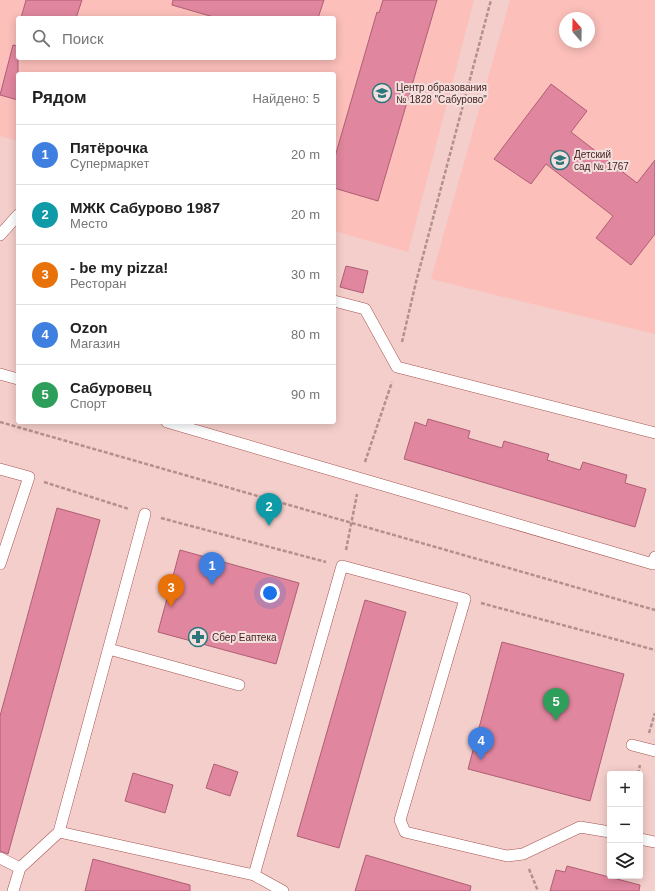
<!DOCTYPE html>
<html lang="ru">
<head>
<meta charset="utf-8">
<style>
  body { margin:0; font-family:Helvetica,sans-serif; background:#f6f6f6; color:#222 }
  .controls { position:absolute; right:12px; bottom:12px; display:grid; overflow:hidden; border-radius:4px; box-shadow:0 2px 10px #0003 }
  .controls button { width:36px; height:36px; display:grid; place-items:center; padding:0; border:0; border-bottom:1px solid #e0e0e0; background:#fff; color:#222; font:20px sans-serif }
  .compass { position:absolute; left:559px; top:12px; width:36px; height:36px; border-radius:50%; background:#fff; box-shadow:0 2px 10px #0003; rotate:340deg }
  .you { position:absolute; left:270px; top:593px; width:14px; height:14px; margin:-10px; border:3px solid #fff; border-radius:50%; background:#1a73e8; box-shadow:0 0 0 6px #1a73e833 }
  .badge { display:grid; place-items:center; width:26px; height:26px; border-radius:50%; background:#0f766e; color:#fff; font-size:13px; font-weight:700 }
  .pin { position:absolute; translate:-50% -33px; filter:drop-shadow(0 1px 2px #0008) }
  .pin::after { content:''; position:absolute; top:21px; width:14px; height:12px; background:inherit; clip-path:polygon(0 0,100% 0,50% 100%) }
  .list { margin:0; padding:0; list-style:none }
  h2 { display:flex; justify-content:space-between; align-items:center; height:52px; margin:0; padding:0 16px; font-size:17px }
  h2 small { font-size:13px; font-weight:400; color:#767676 }
  .list li { display:grid; grid-template-columns:26px 1fr auto; gap:12px; align-items:center; box-sizing:border-box; height:60px; padding:0 16px; border-top:1px solid #e0e0e0 }
  .list b { display:block; font-size:15px; white-space:nowrap }
  .list p { margin:0; font-size:13px; white-space:nowrap; color:#767676 }
  .list em { font-size:13px; font-style:normal; color:#767676 }
  .icon { flex:none; width:22px; height:22px; fill:none; stroke:currentColor; stroke-width:2; stroke-linecap:round; stroke-linejoin:round }
  .map { position:relative; flex:none; width:655px; height:891px; overflow:hidden }
  .search { position:absolute; background:#fff; box-shadow:0 2px 10px #0003; left:16px; top:16px; width:320px; height:44px; display:flex; align-items:center; gap:10px; box-sizing:border-box; padding:0 14px; border-radius:4px; color:#767676; font-size:15px }
  .panel { position:absolute; background:#fff; box-shadow:0 2px 10px #0003; left:16px; top:72px; width:320px; height:352px; border-radius:4px }
  .map>svg:first-child { display:block }
</style>
</head>
<body>
<div class="map">
<svg width="655" height="891" viewBox="0 0 655 891">
  <rect width="100%" height="100%" fill="#f4ceca"/>
  <path fill="#fcbfba" fill-rule="evenodd" d="M0,0h474l-66,252 -74,-21v-157h-316v67l-18,-5zM18,18h316v40h-316z
    M510,0h145v334l-224,-55zM565,18h24v24h-24z"/>
  <path fill="#e0869e" stroke="#af5e74" d="M26,0h56l-6,18h-55z
    M173,0h151l-6,18h-101l-45,-13z
    M383,0h54l-59,201 -44,-13v-28l43,-148 2,1z
    M13,45l5,1v54l-18,-5z
    M551,84l36,27 -16,21 66,51 18,-23v74l-24,31 -35,-27 17,-22 -67,-52 -15,20 -37,-25z
    M346,266l22,5 -5,22 -23,-6z
    M428,419l42,12 -2,7 34,10 2,-7 45,13 -2,6 33,10 3,-8 44,13 -2,8 21,6 -11,38 -231,-68 11,-37 11,4z
    M57,508l43,12 -92,334 -8,-3v-135z
    M180,550l119,33 -23,81 -118,-32z
    M365,600l41,12 -67,236 -42,-12z
    M502,642l122,32 -34,127 -122,-32z
    M214,764l24,8 -8,24 -24,-8z
    M133,773l40,12 -8,28 -40,-12z
    M366,855l105,31 -1,5h-115z
    M93,859l97,26v6h-105z
    M567,866l73,19 -1,6h-89l6,-21 9,2z"/>
  <g fill="none" stroke-linecap="round" stroke-linejoin="round">
    <g stroke="#a65451" stroke-width="12">
      <path id="service" d="M0,235l18,-20
        M334,301l31,8 32,58 258,66
        M0,374l18,5
        M167,422l486,142 2,-7
        M0,469l29,8 -29,87
        M145,514l-86,318 195,43
        M109,649l130,36
        M632,745l23,6
        M640,839l15,3
        M0,858l20,10
        M13,891l7,-23 39,-36
        M283,891l-29,-16 88,-309 123,33 -65,221 5,12 102,24 16,-2 57,-27 30,5"/>
    </g>
    <path stroke="#b48f8c" stroke-width="2.5" stroke-dasharray="4 2" stroke-linecap="butt" d="M402,342l14,-60 75,-282
      M0,422l655,188
      M365,462l27,-80
      M44,482l85,27
      M161,518l165,44
      M346,550l11,-56
      M481,603l174,47
      M649,733l6,-20
      M638,774l2,-9
      M529,869l9,22"/>
    <use href="#service" stroke="#fff" stroke-width="11"/>
  </g>
  <defs>
    <g id="school-ring" transform="scale(1)"><circle r="9.5" fill="#f3e0de" stroke="#2c767c" stroke-width="1.5"/><path d="M0-5L7-2L0 1L-7-2ZM-4 1L0 2.5L4 1V4Q0 6-4 4Z" fill="#2c767c"/></g>
    <g id="pharmacy-ring" transform="scale(1)"><circle r="9.5" fill="#f3e0de" stroke="#2c767c" stroke-width="1.5"/><path d="M-2-6h4v4h4v4h-4v4h-4v-4h-4v-4h4Z" fill="#2c767c"/></g>
  </defs>
  <g fill-rule="evenodd">
    <use href="#school-ring" x="382" y="93"/>
    <use href="#school-ring" x="560" y="160"/>
    <use href="#pharmacy-ring" x="198" y="637"/>
  </g>
  <g text-anchor="middle" stroke-width="4" stroke-linejoin="round" paint-order="stroke">
    <g font-size="10" fill="#401d1c" stroke="#f3e0de" text-anchor="start">
      <text x="396" y="91">Центр образования<tspan x="396" dy="12">№ 1828 "Сабурово"</tspan></text>
      <text x="574" y="158">Детский<tspan x="574" dy="12">сад № 1767</tspan></text>
      <text x="212" y="641">Сбер Еаптека</text>
    </g>
  </g>
</svg>
<div class="controls">
<button>+</button>
<button>−</button>
<button><svg class="icon" aria-label="layers" viewBox="0 0 24 24"><path d="M12 4l9 5-9 5-9-5zM3 14l9 5 9-5"/></svg></button>
</div>
<svg class="compass" viewBox="-18 -18 36 36"><path d="M0-13l5 13h-10z" fill="#e53935"/><path d="M0 13l5-13h-10z" fill="#767676"/></svg>
<div class="you"></div>
<div class="pin badge" style="left:212px;top:585px;background:#3f7fe0">1</div>
<div class="pin badge" style="left:269px;top:526px;background:#0f9aa8">2</div>
<div class="pin badge" style="left:171px;top:607px;background:#e8710a">3</div>
<div class="pin badge" style="left:481px;top:760px;background:#3f7fe0">4</div>
<div class="pin badge" style="left:556px;top:721px;background:#2e9e5b">5</div>
<div class="search"><svg class="icon" aria-label="search" viewBox="0 0 24 24"><circle cx="10" cy="10" r="6"/><path d="M15 15l6 6"/></svg>Поиск</div>
<section class="panel">
<h2>Рядом<small>Найдено: 5</small></h2>
<ul class="list">
<li><span class="badge" style="background:#3f7fe0">1</span><div><b>Пятёрочка</b><p>Супермаркет</p></div><em>20 m</em></li>
<li><span class="badge" style="background:#0f9aa8">2</span><div><b>МЖК Сабурово 1987</b><p>Место</p></div><em>20 m</em></li>
<li><span class="badge" style="background:#e8710a">3</span><div><b>- be my pizza!</b><p>Ресторан</p></div><em>30 m</em></li>
<li><span class="badge" style="background:#3f7fe0">4</span><div><b>Ozon</b><p>Магазин</p></div><em>80 m</em></li>
<li><span class="badge" style="background:#2e9e5b">5</span><div><b>Сабуровец</b><p>Спорт</p></div><em>90 m</em></li>
</ul>
</section>
</div>
</body>
</html>
